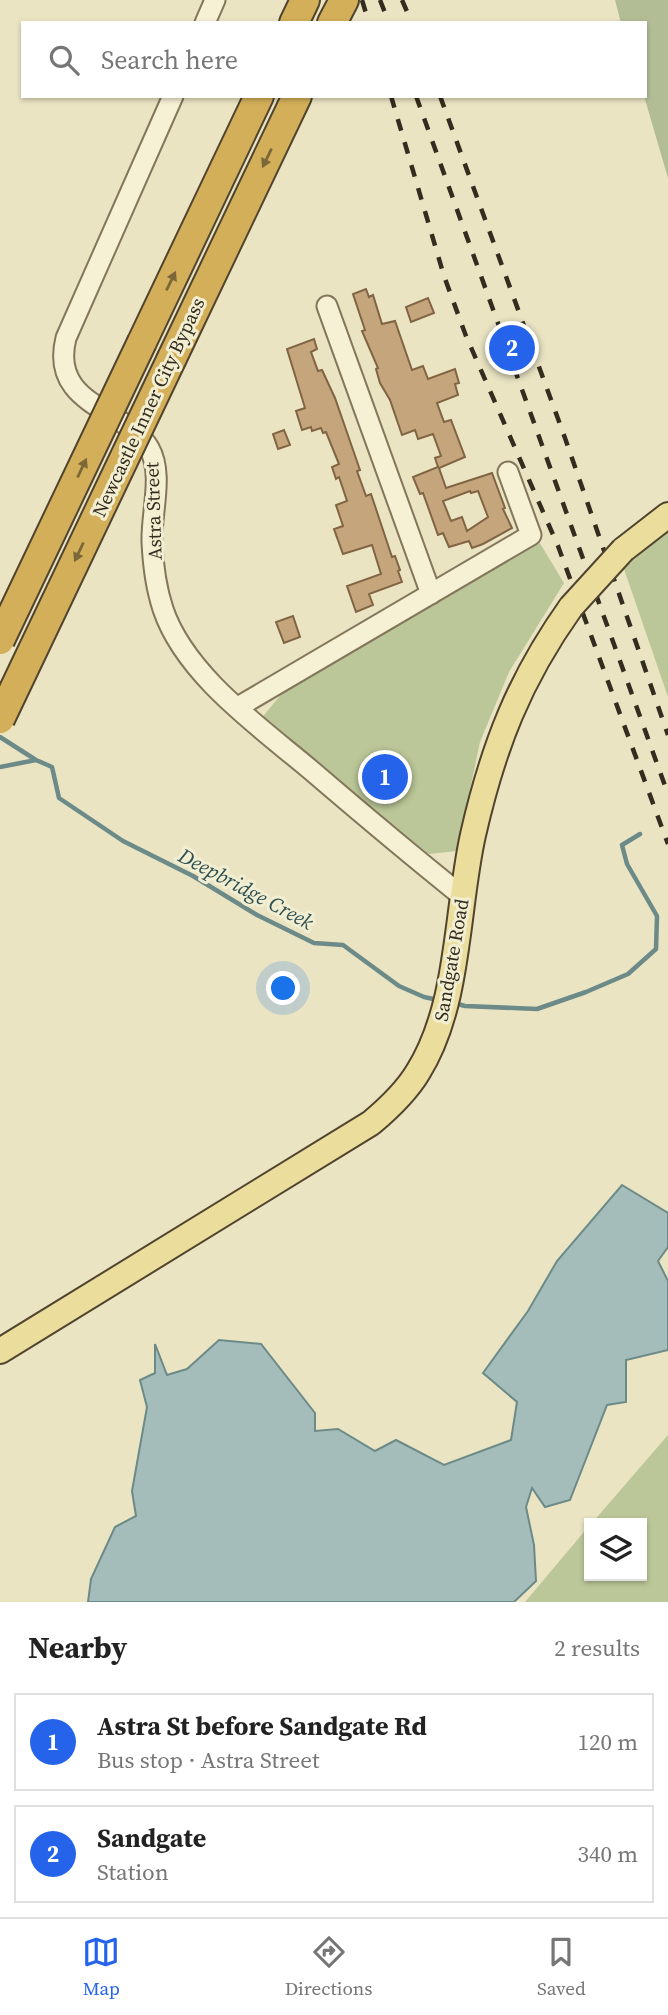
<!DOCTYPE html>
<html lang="en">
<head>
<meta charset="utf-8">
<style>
  body { margin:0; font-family:"Source Serif 4",serif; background:#f6f6f6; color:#222 }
  .controls { position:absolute; right:21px; bottom:21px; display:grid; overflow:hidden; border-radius:0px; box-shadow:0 2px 5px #0004 }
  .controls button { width:63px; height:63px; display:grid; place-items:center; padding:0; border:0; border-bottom:2px solid #e0e0e0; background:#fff; color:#222; font:35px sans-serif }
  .you { position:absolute; left:284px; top:989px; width:24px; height:24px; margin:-18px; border:5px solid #fff; border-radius:50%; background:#1a73e8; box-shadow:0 0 0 10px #1a73e833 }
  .badge { display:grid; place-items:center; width:46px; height:46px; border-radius:50%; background:#2563eb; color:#fff; font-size:23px; font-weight:700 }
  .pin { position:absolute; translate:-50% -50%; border:4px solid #fff; box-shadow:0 2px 7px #0006 }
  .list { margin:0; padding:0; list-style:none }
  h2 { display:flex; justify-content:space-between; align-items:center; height:91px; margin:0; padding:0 28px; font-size:30px }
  h2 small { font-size:23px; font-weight:400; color:#767676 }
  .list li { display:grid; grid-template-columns:46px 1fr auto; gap:21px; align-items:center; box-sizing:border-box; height:98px; margin:0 14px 14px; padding:0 14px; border:2px solid #e0e0e0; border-radius:0px }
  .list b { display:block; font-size:26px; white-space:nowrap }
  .list p { margin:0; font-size:23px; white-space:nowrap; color:#767676 }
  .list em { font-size:23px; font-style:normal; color:#767676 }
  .icon { flex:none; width:38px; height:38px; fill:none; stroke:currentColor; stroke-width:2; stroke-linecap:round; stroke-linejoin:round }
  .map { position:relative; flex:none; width:668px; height:1602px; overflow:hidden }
  .search { position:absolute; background:#fff; box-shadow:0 2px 5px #0004; left:21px; right:21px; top:21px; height:77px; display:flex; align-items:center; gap:18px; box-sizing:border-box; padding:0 24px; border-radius:0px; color:#767676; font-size:26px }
  .sheet { height:315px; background:#fff }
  nav { display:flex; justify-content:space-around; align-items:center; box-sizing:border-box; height:98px; border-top:2px solid #e0e0e0; background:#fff; font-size:19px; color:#767676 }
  nav a { display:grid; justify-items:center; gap:4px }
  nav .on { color:#2563eb }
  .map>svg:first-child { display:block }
</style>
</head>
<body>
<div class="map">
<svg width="668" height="1602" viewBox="0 0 668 1602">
  <rect width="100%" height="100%" fill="#eae4c3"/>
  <path fill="#bbc798" d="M668,529v168l-44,-128z
    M538,540l26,43 -55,89 -29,70 -23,109 -28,3 -169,-134 23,-28z
    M668,1435v167h-143l64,-76v50h53v-53h-50z"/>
  <path fill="#b2bd96" d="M615,0h53v178l-24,-82 1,-73h-24z"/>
  <path fill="#a5bdba" stroke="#6c8a87" stroke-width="2" d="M622,1185l46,28v34l-10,14 10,20v69l-42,10v42l-19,3 -37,95 -25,7 -13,-19 -6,19 8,38 2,36 -22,21h-426l3,-23 24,-52 21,-11 -4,-25 15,-84 -7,-27 15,-7v-29l12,31 20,-6 32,-29 42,4 54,69v18l23,-2 37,22 21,-11 48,25 67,-25 6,-38 -34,-29 45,-62 29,-50z"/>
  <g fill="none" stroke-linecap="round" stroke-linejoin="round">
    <path stroke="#6c8a87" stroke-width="4.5" d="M0,737l36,23 -36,7
      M36,760l16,7 7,31 64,43 70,35 64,39 57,28 29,2 56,41 25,11 14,3
      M454,1003l11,3 72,3 49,-17 42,-18 28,-25 1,-33 -30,-52 -5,-19 18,-11"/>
  </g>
  <path fill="#c5a57b" stroke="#806443" stroke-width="2" fill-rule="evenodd" d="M366,289l3,8 4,-2 9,29 13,-3 17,49 11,-4 5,13 27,-10 4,14 -4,1 3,11 -21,8 7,19 7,-2 14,37 -26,11 7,20 46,-15 13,35 -2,1 9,19 -29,16 -11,4 -3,-7 -20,6 -6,-14 -5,2 -15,-42 -3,1 -7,-17 25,-10 -3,-9 6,-2 -8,-22 -15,5 -3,-9 -13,5 -12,-35 -10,-17 -4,-14 2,-1 -16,-37 3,-1 -12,-36zM470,491l1,2 7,-2 10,26 -21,14 -5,-14 -11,4 -8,-20z
    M428,298l6,15 -23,9 -5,-15z
    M314,339l3,10 -6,3 7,19 4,-1 13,28 25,72 -3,1 9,25 5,-2 21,63 3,-1 5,14 -2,1 4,11 -33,12 4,11 -17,7 -9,-26 34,-12 -9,-29 -29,9 -9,-25 9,-3 -7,-21 11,-4 -8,-24 -3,2 -4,-12 7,-3 -13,-32 -3,1 -2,-5 -9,3 -1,-4 -9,3 -6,-19 9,-3 -18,-59z
    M284,430l6,15 -12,4 -5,-15z
    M293,616l7,21 -16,6 -8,-21z"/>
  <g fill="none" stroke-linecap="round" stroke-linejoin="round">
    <g stroke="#83765b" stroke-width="23">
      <path id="minor" d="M205,23l10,-23
        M173,96l-107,242c-17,68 60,70 83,110 15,26 2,64 3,94 1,22 4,46 11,67 22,66 97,118 149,162 49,42 99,84 150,125
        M327,306l104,288
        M238,707l293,-172 -23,-63"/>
    </g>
    <g stroke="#51442f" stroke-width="28">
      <path id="major" d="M623,550l45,-35
        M0,1351l371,-228c18,-15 35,-31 47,-51 42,-67 38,-161 55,-237 20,-88 46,-155 98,-228"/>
    </g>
    <g stroke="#51442f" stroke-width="32">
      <path id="highway" d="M294,23l11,-23
        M332,23l12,-23
        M142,342l117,-246
        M172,358l125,-262"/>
    </g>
    <use href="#minor" stroke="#f6f1d5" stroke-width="19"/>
    <use href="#major" stroke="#ebde9d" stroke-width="24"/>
    <use href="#highway" stroke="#d4af59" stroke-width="28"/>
    <path stroke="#342c1e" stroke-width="4.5" stroke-dasharray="12 12" stroke-linecap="butt" d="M362,0l7,23
      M380,0l9,23
      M402,0l10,23
      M391,96l53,180 22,60 92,210 110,298
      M416,96l252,698
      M440,96l125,342 103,297"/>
    <g stroke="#51442f" stroke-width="28" stroke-linecap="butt">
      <path id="major-bridge" d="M571,607l52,-57"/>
    </g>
    <g stroke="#51442f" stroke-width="32" stroke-linecap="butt">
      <path id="highway-bridge" d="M0,640l142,-298
        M0,719l172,-361"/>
    </g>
    <use href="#major-bridge" stroke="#ebde9d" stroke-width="24"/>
    <use href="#highway-bridge" stroke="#d4af59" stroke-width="28"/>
  </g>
  <defs><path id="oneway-solid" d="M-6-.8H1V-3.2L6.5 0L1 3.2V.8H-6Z" transform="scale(1.75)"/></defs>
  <g fill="#7c6739">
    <use href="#oneway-solid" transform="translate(267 158) rotate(116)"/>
    <use href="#oneway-solid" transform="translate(171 281) rotate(-64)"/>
    <use href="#oneway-solid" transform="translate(82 468) rotate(-65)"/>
    <use href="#oneway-solid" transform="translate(79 552) rotate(115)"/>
  </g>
  <g text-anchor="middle" stroke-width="6" stroke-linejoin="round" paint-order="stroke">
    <g font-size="19" fill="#342c1e" stroke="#f2eed2">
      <text transform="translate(148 407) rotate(-65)" y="7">Newcastle Inner City Bypass</text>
      <text transform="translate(153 511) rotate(-92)" y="7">Astra Street</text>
      <text transform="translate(451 960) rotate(-80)" y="7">Sandgate Road</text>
    </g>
    <g font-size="21" font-style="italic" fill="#2e5052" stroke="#f2eed2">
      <text transform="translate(246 889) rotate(28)" y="7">Deepbridge Creek</text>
    </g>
  </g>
</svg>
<div class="controls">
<button><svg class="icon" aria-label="layers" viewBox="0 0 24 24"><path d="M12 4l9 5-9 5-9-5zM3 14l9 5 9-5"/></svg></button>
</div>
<div class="you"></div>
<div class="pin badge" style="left:385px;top:777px">1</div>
<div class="pin badge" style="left:512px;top:348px">2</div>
<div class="search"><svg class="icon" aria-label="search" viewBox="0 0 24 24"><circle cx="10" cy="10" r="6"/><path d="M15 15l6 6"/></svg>Search here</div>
</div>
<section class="sheet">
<h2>Nearby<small>2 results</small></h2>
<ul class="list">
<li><span class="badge">1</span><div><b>Astra St before Sandgate Rd</b><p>Bus stop · Astra Street</p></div><em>120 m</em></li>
<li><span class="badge">2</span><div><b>Sandgate</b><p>Station</p></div><em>340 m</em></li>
</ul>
</section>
<nav>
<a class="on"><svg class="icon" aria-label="map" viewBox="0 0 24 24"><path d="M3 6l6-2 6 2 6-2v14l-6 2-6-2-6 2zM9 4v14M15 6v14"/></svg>Map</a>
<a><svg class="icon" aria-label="directions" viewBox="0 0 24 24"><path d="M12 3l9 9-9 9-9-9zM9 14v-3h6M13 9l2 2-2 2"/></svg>Directions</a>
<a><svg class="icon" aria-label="saved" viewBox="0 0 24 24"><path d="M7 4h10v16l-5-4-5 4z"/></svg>Saved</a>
</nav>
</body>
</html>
